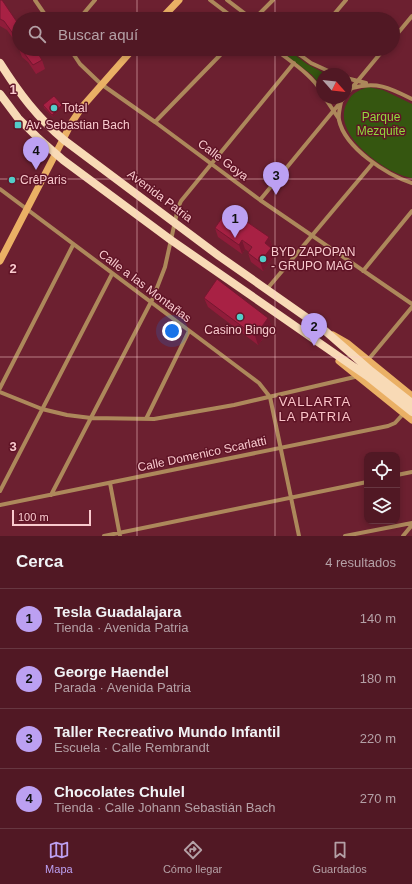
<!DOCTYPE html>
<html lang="es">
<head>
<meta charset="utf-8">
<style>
  body { margin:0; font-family:Helvetica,sans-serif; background:#5b2531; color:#f1f3f6 }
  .controls { position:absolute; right:12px; bottom:12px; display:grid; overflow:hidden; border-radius:8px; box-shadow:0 2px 6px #0003 }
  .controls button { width:36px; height:36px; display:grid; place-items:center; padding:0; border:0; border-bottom:1px solid #673741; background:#511824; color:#f1f3f6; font:20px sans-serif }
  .compass { position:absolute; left:316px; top:68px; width:36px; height:36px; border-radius:50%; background:#511824; box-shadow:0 2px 6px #0003; rotate:117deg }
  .scale { position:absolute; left:12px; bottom:10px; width:79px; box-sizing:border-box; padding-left:4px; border:2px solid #f9cace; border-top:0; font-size:11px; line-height:14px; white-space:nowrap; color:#f9cace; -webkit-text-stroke:3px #601426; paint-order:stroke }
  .you { position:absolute; left:172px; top:331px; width:14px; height:14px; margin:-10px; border:3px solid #fff; border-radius:50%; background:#1a73e8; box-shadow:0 0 0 6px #1a73e833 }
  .badge { display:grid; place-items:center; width:26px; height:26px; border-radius:50%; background:#bca0f2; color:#111; font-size:13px; font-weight:700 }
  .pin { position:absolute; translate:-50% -33px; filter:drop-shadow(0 1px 2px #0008) }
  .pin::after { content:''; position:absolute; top:21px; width:14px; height:12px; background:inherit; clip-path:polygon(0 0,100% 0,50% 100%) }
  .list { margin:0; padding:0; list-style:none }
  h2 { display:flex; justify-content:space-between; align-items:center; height:52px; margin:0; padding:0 16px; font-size:17px }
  h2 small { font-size:13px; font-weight:400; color:#b4a0a6 }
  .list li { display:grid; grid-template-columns:26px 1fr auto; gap:12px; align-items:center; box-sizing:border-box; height:60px; padding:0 16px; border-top:1px solid #673741 }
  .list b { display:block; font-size:15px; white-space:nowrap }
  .list p { margin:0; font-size:13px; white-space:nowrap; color:#b4a0a6 }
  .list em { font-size:13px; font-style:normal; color:#b4a0a6 }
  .icon { flex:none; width:22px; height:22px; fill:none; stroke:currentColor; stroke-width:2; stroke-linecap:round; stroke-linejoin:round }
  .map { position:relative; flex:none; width:412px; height:536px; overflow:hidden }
  .search { position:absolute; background:#511824; box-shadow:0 2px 6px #0003; left:12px; right:12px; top:12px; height:44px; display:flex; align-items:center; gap:10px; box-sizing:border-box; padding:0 14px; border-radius:22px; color:#b4a0a6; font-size:15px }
  .sheet { height:292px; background:#511824 }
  nav { display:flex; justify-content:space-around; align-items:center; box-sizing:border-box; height:56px; border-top:1px solid #673741; background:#511824; font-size:11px; color:#b4a0a6 }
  nav a { display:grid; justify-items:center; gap:2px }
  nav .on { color:#bca0f2 }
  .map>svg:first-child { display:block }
</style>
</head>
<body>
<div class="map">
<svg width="412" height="536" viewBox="0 0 412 536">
  <rect width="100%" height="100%" fill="#6c2030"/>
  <path fill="#355610" d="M278,49h9l20,15 19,10h-4v13l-10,-12z
    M368,87l15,3 29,14v74c-27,-4 -84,-46 -64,-77 4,-8 11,-11 20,-14z"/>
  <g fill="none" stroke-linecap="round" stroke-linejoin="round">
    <path stroke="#ad885b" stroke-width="4" d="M35,0l13,19
      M210,0l25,19
      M227,0l25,19
      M79,19l16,-19
      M254,19l19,-19
      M330,19l16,-19
      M393,39l19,-23
      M70,49l10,15 21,20 54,38 105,78 152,104
      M275,49c16,13 36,25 47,43
      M292,49l19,14 24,11
      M300,55l6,-6
      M346,78l20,5
      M352,88c25,-7 38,0 60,11
      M346,95l38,-46
      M325,98l14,21
      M341,102c-1,5 -3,13 -2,18 6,28 48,55 73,63
      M155,122l71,-73
      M0,189l243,182 16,12 11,14 29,139
      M260,200l84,-102
      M363,271l49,-60
      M267,289l106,-126
      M368,360l44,-53
      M0,388l73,-143
      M0,392l42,17 25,6 24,3 63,1 80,-14 125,-29
      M146,419l43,-88
      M397,475l15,-3
      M110,483l10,53
      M0,491l112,-217
      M51,495l102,-197 12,-31 13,-59 3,-7 113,-138
      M0,505l388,-79 7,-3 9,-10
      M104,536l263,-54
      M345,536l67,-13
      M403,536l9,-11"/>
    <path stroke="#eab065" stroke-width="7" d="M161,19l18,-19
      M0,261l72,-139 10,-15 51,-58
      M333,335l14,8 65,53
      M339,361l73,59"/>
    <path stroke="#f8dab6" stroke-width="8" d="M0,63c19,30 37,54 64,77l155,116 104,73 48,42 41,32
      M0,94l18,24 20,20 25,22 108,80 196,136 45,36"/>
  </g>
  <path fill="#901c3a" d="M0,0l19,25v24h16l7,11 3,9 -9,5 -8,-12 -6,-5 -5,-13 -10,-14 -7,-4z
    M43,105h19l1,2 -10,10 -9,-9z
    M215,228l54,9 3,9 -1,1 3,9 -11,15 -12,-9 -3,-9 1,-1 -4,-3 -3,5 -24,-17z
    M204,298l64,20 4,9 -14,18 -50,-38z"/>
  <path fill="#761730" d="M62,105l1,2 -10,10 -1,-2z
    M269,237l3,9 -4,5 -3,-8z
    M242,240l3,9 -3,5 -3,-9z
    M271,248l3,8 -11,15 -3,-9z
    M268,318l4,9 -14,18 -3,-9z"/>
  <path fill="#a82144" stroke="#761730" d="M0,0h2l17,25v23l-5,-13 -10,-14 -4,-2z
    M20,49h15l7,11 -9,5 -9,-12z
    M54,96l8,9 -10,10 -9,-10z
    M228,209l41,28 -4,6 6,5 -11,14 -12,-9 4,-6 -10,-7 -3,5 -24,-17z
    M217,279l51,39 -13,18 -51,-38z"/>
  <path fill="none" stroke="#f9cace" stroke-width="1" stroke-opacity="0.55" d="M137,0v19M275,0v19M137,49v487M275,49v487M0,179h412M0,357h412"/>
  <g fill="#53cdc9" stroke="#601426" stroke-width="1.5">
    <circle cx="54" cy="108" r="4"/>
    <rect x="14" y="121" width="8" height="8" rx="2"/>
    <circle cx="12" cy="180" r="4"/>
    <circle cx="263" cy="259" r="4"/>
    <circle cx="240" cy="317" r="4"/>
  </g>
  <g text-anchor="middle" stroke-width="3" stroke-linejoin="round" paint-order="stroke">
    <g font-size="12" fill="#f9cace" stroke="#601426" text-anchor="start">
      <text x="62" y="112">Total</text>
      <text x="26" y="129">Av. Sebastian Bach</text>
      <text x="20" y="184">CrêParis</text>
      <text x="271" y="256">BYD ZAPOPAN<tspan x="271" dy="14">- GRUPO MAG</tspan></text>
      <text x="240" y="334" text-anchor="middle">Casino Bingo</text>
    </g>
    <g font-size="12" fill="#90db3e" stroke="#601426">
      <text x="381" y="121">Parque<tspan x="381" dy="14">Mezquite</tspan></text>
    </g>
    <g font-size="12" fill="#f9cace" stroke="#601426">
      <text transform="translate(223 160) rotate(37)" y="4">Calle Goya</text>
      <text transform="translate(160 196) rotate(37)" y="4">Avenida Patria</text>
      <text transform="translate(145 286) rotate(37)" y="4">Calle a las Montañas</text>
      <text transform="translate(202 454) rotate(-12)" y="4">Calle Domenico Scarlatti</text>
    </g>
    <g font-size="13" letter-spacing="1" fill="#fcc4c9" stroke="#601426">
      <text x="315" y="406">VALLARTA<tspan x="315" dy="15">LA PATRIA</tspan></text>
    </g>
  </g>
  <g font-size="13" text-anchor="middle" font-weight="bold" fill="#f9cace" stroke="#601426" stroke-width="3" stroke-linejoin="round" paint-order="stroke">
    <text x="13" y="94">1</text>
    <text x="13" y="273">2</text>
    <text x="13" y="451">3</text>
  </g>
</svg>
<div class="controls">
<button><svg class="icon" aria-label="locate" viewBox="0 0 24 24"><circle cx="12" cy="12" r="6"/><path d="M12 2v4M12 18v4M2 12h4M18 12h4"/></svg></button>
<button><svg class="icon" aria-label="layers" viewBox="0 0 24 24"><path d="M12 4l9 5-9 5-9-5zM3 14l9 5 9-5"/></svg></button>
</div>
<svg class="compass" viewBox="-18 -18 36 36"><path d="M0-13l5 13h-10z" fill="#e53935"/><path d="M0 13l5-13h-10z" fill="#b4a0a6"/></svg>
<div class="scale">100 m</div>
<div class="you"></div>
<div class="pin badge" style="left:235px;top:238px">1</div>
<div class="pin badge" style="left:314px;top:346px">2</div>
<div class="pin badge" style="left:276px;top:195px">3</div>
<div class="pin badge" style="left:36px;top:170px">4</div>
<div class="search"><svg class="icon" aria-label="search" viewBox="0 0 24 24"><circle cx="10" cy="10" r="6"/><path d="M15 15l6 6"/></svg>Buscar aquí</div>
</div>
<section class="sheet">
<h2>Cerca<small>4 resultados</small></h2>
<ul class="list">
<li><span class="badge">1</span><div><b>Tesla Guadalajara</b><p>Tienda · Avenida Patria</p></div><em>140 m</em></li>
<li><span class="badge">2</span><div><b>George Haendel</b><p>Parada · Avenida Patria</p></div><em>180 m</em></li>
<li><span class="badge">3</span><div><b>Taller Recreativo Mundo Infantil</b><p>Escuela · Calle Rembrandt</p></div><em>220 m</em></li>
<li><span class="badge">4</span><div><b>Chocolates Chulel</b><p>Tienda · Calle Johann Sebastián Bach</p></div><em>270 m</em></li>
</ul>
</section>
<nav>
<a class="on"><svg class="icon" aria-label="map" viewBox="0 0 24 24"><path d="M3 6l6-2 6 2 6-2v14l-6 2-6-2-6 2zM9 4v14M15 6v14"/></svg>Mapa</a>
<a><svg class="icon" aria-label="directions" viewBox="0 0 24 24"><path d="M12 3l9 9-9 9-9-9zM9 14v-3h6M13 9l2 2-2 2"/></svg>Cómo llegar</a>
<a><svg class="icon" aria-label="saved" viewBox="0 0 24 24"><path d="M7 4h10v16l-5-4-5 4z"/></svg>Guardados</a>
</nav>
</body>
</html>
